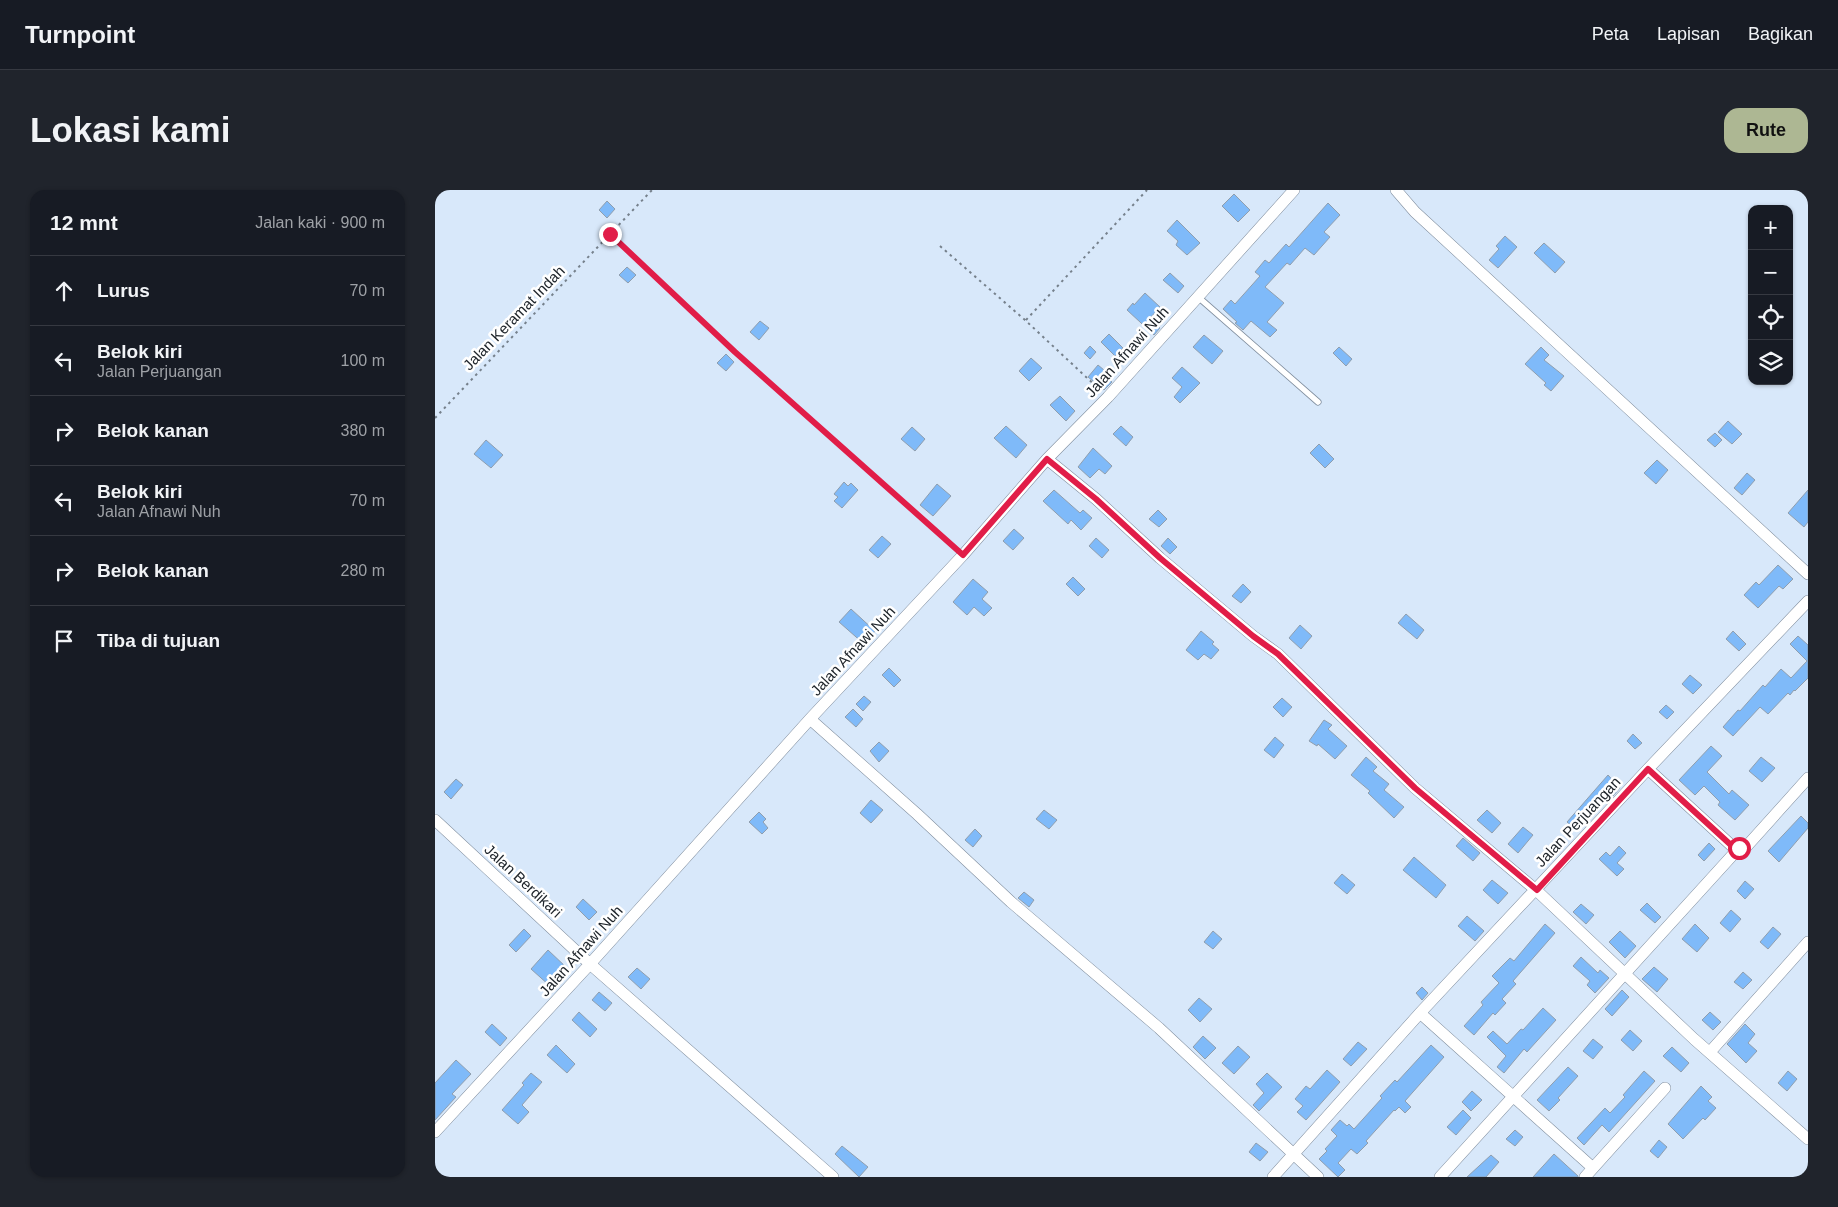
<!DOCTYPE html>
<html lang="id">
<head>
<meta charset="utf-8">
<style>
  body { margin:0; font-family:Helvetica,sans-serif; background:#20242c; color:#f1f3f6 }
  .controls { position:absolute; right:15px; top:15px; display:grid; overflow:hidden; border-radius:10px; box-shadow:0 1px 4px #0004 }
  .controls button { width:45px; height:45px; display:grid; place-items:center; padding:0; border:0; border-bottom:1px solid #363941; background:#171b24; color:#f1f3f6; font:25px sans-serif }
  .stop { position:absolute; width:15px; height:15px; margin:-11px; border:4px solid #e11d48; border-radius:50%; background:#fff }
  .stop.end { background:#e11d48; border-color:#fff; box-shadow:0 1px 5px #0008 }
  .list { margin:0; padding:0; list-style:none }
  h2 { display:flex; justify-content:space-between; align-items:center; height:65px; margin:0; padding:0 20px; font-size:21px }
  h2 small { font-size:16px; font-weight:400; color:#9ea1a6 }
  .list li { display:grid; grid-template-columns:32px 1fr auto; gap:15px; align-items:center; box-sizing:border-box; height:70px; padding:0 20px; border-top:1px solid #363941 }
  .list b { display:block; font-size:19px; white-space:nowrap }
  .list p { margin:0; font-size:16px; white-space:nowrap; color:#9ea1a6 }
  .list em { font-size:16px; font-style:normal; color:#9ea1a6 }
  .icon { flex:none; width:28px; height:28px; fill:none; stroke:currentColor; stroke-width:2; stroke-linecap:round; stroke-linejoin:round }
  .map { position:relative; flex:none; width:1373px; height:987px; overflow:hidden; border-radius:15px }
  header { display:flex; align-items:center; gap:30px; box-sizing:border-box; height:70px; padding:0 25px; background:#171b24; border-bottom:1px solid #363941 }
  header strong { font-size:24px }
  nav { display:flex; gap:28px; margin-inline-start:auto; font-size:18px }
  .intro { display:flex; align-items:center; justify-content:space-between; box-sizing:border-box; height:120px; padding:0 30px }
  h1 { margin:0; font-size:35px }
  .button { padding:12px 22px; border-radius:15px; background:#adb793; color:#111; font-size:18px; font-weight:700 }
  main { display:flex; gap:30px; padding:0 30px }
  aside { flex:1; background:#171b24; border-radius:15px; box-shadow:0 1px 4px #0004 }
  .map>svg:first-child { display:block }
</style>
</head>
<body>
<header>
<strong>Turnpoint</strong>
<nav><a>Peta</a><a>Lapisan</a><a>Bagikan</a></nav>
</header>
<div class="intro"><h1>Lokasi kami</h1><a class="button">Rute</a></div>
<main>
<aside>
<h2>12 mnt<small>Jalan kaki · 900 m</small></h2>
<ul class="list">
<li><svg class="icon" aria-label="ahead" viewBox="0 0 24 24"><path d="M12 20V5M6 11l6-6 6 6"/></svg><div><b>Lurus</b></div><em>70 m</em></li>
<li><svg class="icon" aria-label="left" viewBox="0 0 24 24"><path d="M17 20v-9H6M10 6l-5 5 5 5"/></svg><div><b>Belok kiri</b><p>Jalan Perjuangan</p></div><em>100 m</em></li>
<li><svg class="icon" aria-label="right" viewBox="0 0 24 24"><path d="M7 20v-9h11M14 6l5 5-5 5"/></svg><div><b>Belok kanan</b></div><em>380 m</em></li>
<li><svg class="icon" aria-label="left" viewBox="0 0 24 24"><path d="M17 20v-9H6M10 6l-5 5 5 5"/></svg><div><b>Belok kiri</b><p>Jalan Afnawi Nuh</p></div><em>70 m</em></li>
<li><svg class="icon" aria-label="right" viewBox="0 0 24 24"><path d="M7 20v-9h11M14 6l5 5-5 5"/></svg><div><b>Belok kanan</b></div><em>280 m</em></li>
<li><svg class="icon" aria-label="arrive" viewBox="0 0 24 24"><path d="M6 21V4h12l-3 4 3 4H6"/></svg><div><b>Tiba di tujuan</b></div></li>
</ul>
</aside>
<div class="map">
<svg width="1373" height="987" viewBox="0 0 1373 987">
  <rect width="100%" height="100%" fill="#d8e8fa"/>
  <path fill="#7fbaf9" stroke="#8f9eae" d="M799,4l16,16 -12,12 -16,-16z
    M172,11l8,8 -8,9 -8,-8z
    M893,13l12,12 -16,17 6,5 -16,18 -9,-7 -15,17 -3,-2 -22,24 19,16 -17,19 10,8 -7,7 -19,-16 -8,9 -8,-7 2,-1 -14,-13 8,-9 4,4 25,-28 -5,-4 10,-12 4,3 17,-19 3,3z
    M742,30l23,23 -13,12 -11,-10 2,-4 -11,-10z
    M1070,46l12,11 -19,21 -9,-8 10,-11 -3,-3z
    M1109,53l21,19 -10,11 -21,-20z
    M192,77l9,8 -8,8 -9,-8z
    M735,83l14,13 -6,7 -15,-13z
    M710,103l15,14 -10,11 10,10 -6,7 -27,-25 6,-7 1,2z
    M325,131l9,7 -10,12 -9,-8z
    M674,144l14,14 -8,8 -14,-14z
    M769,145l19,16 -11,13 -19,-17z
    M655,156l6,6 -6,7 -6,-6z
    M904,157l13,12 -6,7 -13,-13z
    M1106,157l8,8 -5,5 20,16 -13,15 -7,-6 2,-2 -21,-19z
    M291,164l8,8 -8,9 -9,-8z
    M596,168l11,10 -13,13 -10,-10z
    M663,175l12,10 -3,3 5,4 -8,8 -16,-13z
    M747,177l18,16 -20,20 -6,-6 8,-10 -10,-9z
    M625,206l15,15 -9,10 -16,-16z
    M1293,231l14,13 -10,10 -14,-12z
    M571,236l21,19 -11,13 -22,-20z
    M686,236l12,11 -7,9 -13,-12z
    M477,237l13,12 -10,12 -14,-12z
    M1280,243l7,7 -7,7 -8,-7z
    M51,250l17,15 -12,13 -17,-14z
    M884,254l15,15 -9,9 -15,-15z
    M658,258l19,18 -7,8 -6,-5 -9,9 -12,-11z
    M1222,270l11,10 -12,14 -12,-11z
    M1312,283l8,7 -13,15 -8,-7z
    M409,292l4,4 3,-3 7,7 -16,18 -8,-7 4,-4 -4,-3z
    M502,294l14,12 -18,20 -13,-11z
    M619,300l26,23 3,-3 9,8 -11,12 -10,-10 -3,4 -25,-23z
    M1373,300v32l-4,5 -16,-14z
    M723,320l9,9 -8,8 -10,-8z
    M579,339l10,9 -11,12 -10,-9z
    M447,346l9,8 -13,14 -9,-8z
    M661,348l13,12 -7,8 -13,-12z
    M733,348l9,9 -7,7 -9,-8z
    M1343,375l15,14 -10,10 -4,-3 -21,22 -14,-13 12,-13 3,3z
    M638,387l12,12 -7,7 -12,-12z
    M538,389l15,13 -6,7 10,9 -8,8 -10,-9 -7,8 -14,-13z
    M808,394l8,8 -10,11 -9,-7z
    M416,419l24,22 -11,13 -25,-22z
    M971,424l18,16 -7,9 -19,-16z
    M865,435l12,11 -11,13 -12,-11z
    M766,441l13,11 -2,2 7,6 -8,9 -7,-5 -6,6 -12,-10z
    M1298,441l13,13 -7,7 -13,-12z
    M1363,446l10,9v33l-13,13 -1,-1 -4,5 -2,-2 -20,21 -8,-7 -27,29 -10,-9 15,-17 2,1 23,-26 2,2 16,-18 10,9 16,-17 -17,-17z
    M454,478l12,12 -7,7 -12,-12z
    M1255,485l12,10 -9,9 -11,-10z
    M429,506l7,6 -8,9 -7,-7z
    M847,508l10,9 -9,10 -10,-10z
    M1231,515l8,7 -7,7 -8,-7z
    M418,519l10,10 -7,8 -11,-10z
    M889,530l8,5 -4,4 19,17 -12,13 -17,-15 -1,2 -8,-5z
    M1198,544l9,9 -7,6 -8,-8z
    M840,547l9,8 -10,13 -10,-8z
    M444,552l10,9 -10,11 -9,-11z
    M1276,556l11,10 -15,16 22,22 3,-4 17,15 -14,15 -17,-15 2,-3 -16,-16 -9,9 -16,-15z
    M931,567l11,10 -4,4 16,13 -5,6 20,17 -10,11 -26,-25 2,-2 -19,-16z
    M1326,567l14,11 -13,14 -13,-11z
    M1173,585l12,13 -7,8 -3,-3 -26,28 2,2 -9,8 -10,-9z
    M21,589l7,6 -12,14 -7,-7z
    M436,610l12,10 -12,13 -11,-10z
    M609,620l13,10 -8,9 -13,-10z
    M1052,620l14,13 -9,10 -15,-13z
    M324,622l7,7 -3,3 5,6 -6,6 -13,-12z
    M1366,626l7,7v5l-29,34 -11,-11z
    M1088,637l10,8 -15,18 -10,-9z
    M540,639l7,7 -9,11 -8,-7z
    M1028,648l17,15 -7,8 -17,-15z
    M1274,653l6,6 -11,12 -6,-6z
    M1184,656l7,7 -9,10 7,6 -7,7 -18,-17 7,-7 4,4z
    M979,667l32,28 -10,13 -33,-28z
    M907,684l13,11 -8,9 -13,-11z
    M1057,690l16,13 -10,11 -15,-14z
    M1310,691l9,8 -9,10 -8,-8z
    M589,702l10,8 -5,7 -11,-9z
    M148,709l14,13 -8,8 -13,-13z
    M1212,713l14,14 -6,6 -15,-13z
    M1146,714l13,11 -8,9 -13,-12z
    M1296,720l10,9 -11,13 -10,-9z
    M1032,726l17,15 -9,10 -17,-15z
    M1110,734l10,9 -42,48 3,3 -14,15 4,4 -11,12 -2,-2 -19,22 -10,-9 19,-21 -2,-3 18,-19 -7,-7 18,-18 4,3z
    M1260,734l14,14 -12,14 -15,-13z
    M1338,737l8,7 -13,15 -8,-7z
    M89,739l7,7 -15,16 -7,-7z
    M778,741l9,8 -9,10 -9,-7z
    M1185,741l16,15 -11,12 -16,-16z
    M113,760l19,18 -17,18 -19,-17z
    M1146,767l17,16 2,-3 9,8 -14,15 -8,-8 3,-4 -17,-15z
    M1219,777l14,12 -11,13 -15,-13z
    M202,778l13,11 -9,10 -13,-12z
    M1308,782l9,8 -9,9 -9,-7z
    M987,797l6,6 -6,7 -6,-7z
    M1187,800l7,7 -17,19 -7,-7z
    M164,802l13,11 -7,8 -13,-11z
    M764,808l13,11 -12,13 -12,-12z
    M1108,818l13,12 -29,32 -3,-3 -20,24 -7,-6 9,-11 -19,-19 6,-6 14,13 14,-15 2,1z
    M144,822l18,17 -7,8 -18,-17z
    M1275,822l11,10 -8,8 -11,-10z
    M57,834l15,14 -7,8 -15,-14z
    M1310,834l10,10 -7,9 9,8 -11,12 -19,-19z
    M1195,840l12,11 -9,10 -12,-11z
    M768,846l13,12 -11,11 -12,-12z
    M1158,849l10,8 -10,12 -10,-8z
    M923,852l9,7 -16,17 -8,-7z
    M121,855l19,19 -8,9 -20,-18z
    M996,855l13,12 -39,44 6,6 -6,6 -6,-6 -4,4 -1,-1 -28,31 2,2 -11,11 -6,-5 -13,14 7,7 -7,7 -19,-18 8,-8 -2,-2 12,-13 -6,-6 9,-10 7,6 2,-2 5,5 28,-31 -2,-2 15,-16 2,2z
    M803,856l12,11 -16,17 -12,-11z
    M1237,857l17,16 -8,9 -18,-16z
    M21,870l15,14 -19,20 4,3 -21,23v-37z
    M1133,877l10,9 -20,22 2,2 -11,11 -12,-11z
    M892,880l13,12 -34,38 -9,-8 6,-6 -8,-7 11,-13 4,3z
    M1209,881l11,10 -46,51 -7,-7 -18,20 -7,-7 28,-30 5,5 15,-16 -2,-2z
    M1353,881l9,8 -10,12 -9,-8z
    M96,883l11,9 -20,23 7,7 -11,12 -16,-14 22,-25 -2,-2z
    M832,883l15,14 -23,24 -6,-6 11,-12 -8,-9z
    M1266,896l11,11 -4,4 8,7 -11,12 -2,-2 -20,21 -15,-15z
    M1037,901l10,9 -11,11 -9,-9z
    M1028,920l8,8 -15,17 -9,-8z
    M1080,940l8,7 -8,9 -9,-7z
    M1224,950l8,7 -9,11 -8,-7z
    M821,953l12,9 -8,9 -11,-9z
    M407,956l26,21 -9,10 -24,-23z
    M1119,964l24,22v1h-45z
    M1056,965l8,7 -13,15h-19z"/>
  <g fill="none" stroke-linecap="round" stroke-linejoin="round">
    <g stroke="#808e9e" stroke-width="7">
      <path id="service" d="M762,106l121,106"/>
    </g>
    <g stroke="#808e9e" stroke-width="12">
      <path id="minor" d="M961,0l19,22 393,362
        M612,269l49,40 64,59 93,78 25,18 137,134 121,102 158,149 114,100
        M375,529l107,95 94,88 148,126 159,149
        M1213,579l84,77 7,2
        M0,630l155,144 243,213
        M985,823l173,155
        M1275,862l98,-110
        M0,942l155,-168 220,-245 153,-164 84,-96 61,-62 186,-207
        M838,987l147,-164 228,-244 160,-168
        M1005,987l299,-329 7,-1 62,-69
        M1150,987l80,-89"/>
    </g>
    <path stroke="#76818c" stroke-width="2" stroke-dasharray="2.5 4" stroke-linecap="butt" d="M175,44l125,118 220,197
      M505,56l85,74 75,70
      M591,130l121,-130
      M0,228l217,-228"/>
    <use href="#service" stroke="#fff" stroke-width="5.5"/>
    <use href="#minor" stroke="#fff" stroke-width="11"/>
  </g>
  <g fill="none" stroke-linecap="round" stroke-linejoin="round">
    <path stroke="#e11d48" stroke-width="6" d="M175,44l125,118 228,203 84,-96 49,40 64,59 93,78 25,18 137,134 122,102 111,-121 84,77 7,2"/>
  </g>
  <g text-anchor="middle" stroke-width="5" stroke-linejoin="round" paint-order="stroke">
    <g font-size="15" fill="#20262c" stroke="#fff">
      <text transform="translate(79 128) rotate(-46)" y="5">Jalan Keramat Indah</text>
      <text transform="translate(692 162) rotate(-48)" y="5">Jalan Afnawi Nuh</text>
      <text transform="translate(418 461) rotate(-47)" y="5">Jalan Afnawi Nuh</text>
      <text transform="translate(1143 632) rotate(-47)" y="5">Jalan Perjuangan</text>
      <text transform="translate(88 691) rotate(43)" y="5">Jalan Berdikari</text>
      <text transform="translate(146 761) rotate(-48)" y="5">Jalan Afnawi Nuh</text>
    </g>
  </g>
</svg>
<div class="controls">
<button>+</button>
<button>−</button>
<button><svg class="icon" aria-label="locate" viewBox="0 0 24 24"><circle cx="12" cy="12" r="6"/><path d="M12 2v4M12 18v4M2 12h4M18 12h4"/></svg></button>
<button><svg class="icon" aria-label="layers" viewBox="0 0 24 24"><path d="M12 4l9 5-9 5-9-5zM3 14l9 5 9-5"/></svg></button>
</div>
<div class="stop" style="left:1304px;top:658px"></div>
<div class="stop end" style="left:175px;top:44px"></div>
</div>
</main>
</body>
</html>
